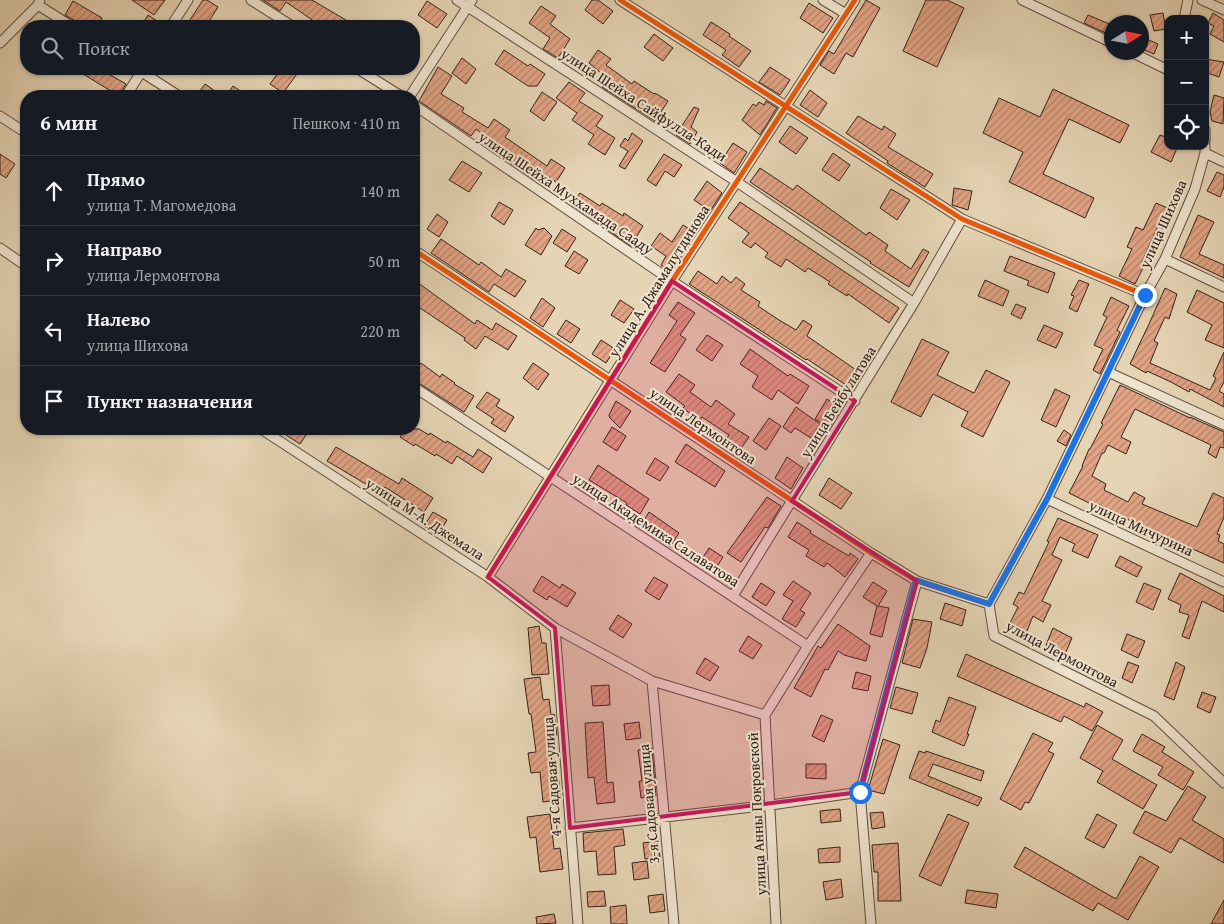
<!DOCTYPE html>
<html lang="ru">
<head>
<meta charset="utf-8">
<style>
  body { margin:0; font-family:"Gentium Book Plus",serif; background:#20242c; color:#f1f3f6 }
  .controls { position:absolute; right:15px; top:15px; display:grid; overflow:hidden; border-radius:10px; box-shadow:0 1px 4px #0004 }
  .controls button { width:45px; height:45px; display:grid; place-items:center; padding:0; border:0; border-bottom:1px solid #363941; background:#171b24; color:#f1f3f6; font:25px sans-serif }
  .compass { position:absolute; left:1104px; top:15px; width:45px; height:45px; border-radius:50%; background:#171b24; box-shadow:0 1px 4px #0004; rotate:79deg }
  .stop { position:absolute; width:15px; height:15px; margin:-11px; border:4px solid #1a73e8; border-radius:50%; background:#fff }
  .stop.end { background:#1a73e8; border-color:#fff; box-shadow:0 1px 5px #0008 }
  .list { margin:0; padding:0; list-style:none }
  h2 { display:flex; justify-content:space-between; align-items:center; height:65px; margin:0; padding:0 20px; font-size:21px }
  h2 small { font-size:16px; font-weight:400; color:#9ea1a6 }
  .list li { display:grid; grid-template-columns:32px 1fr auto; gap:15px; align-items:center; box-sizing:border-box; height:70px; padding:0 20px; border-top:1px solid #363941 }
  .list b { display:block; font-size:19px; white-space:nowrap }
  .list p { margin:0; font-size:16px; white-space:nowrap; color:#9ea1a6 }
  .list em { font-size:16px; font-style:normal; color:#9ea1a6 }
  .icon { flex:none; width:28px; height:28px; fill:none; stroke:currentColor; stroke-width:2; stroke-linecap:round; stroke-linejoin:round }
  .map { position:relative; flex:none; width:1224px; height:924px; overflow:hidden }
  .search { position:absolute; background:#171b24; box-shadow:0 1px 4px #0004; left:20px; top:20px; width:400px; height:55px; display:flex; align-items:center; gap:12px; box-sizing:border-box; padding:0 18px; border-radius:20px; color:#9ea1a6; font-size:19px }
  .panel { position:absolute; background:#171b24; box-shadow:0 1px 4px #0004; left:20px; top:90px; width:400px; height:345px; border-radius:20px }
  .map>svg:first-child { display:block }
</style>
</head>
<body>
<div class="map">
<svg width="1224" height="924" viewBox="0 0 1224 924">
  <defs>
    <pattern id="building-hatch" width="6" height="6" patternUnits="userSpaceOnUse" patternTransform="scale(1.25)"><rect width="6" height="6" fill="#e2a485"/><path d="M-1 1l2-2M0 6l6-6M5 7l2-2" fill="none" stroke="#b8856c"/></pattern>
  </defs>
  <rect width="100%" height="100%" fill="#e6d5b5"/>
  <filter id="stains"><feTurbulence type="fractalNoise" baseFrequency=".004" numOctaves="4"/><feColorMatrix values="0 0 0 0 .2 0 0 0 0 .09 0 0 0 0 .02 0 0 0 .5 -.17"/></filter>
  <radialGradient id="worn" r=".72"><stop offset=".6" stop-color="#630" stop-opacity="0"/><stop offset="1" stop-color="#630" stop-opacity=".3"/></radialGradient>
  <path fill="url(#building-hatch)" stroke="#34211a" d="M132,0h33l-11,15z
    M203,0h4l11,7 -12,19h-20z
    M263,0h49l44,26h-35l-35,-24 -6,9z
    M592,0h6l15,11 -10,13 -18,-14z
    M866,0l14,8 -27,49 -7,-4 -12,21 -14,-9 9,-14 5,3z
    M926,0h21l17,8 -27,59 -34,-16z
    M73,1l29,17 -5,8h-13l-19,-11z
    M427,1l20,13 -10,14 -19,-13z
    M809,3l24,15 -10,15 -23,-15z
    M541,6l15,10 -6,8 20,15 -12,19 -15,-9 7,-11 -21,-15z
    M1163,13l3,16 -12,2 -4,-16z
    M1213,13l11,7v22l-14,-8 4,-8 -6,-3z
    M148,15l17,11h-24z
    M1088,15l24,10 -4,9 -24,-11z
    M711,22l19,12 -1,2 22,15 -12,16 -17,-12 4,-5 -23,-15z
    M654,34l19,14 -10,13 -19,-14z
    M1142,37l16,7 -4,10 -12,-5z
    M504,50l24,16 2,-2 15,10 -8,12h-9l-33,-22z
    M598,50l13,9 -5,6 26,19 2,-3 20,13 1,-1 13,8 -13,20 -53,-34 6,-8 -19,-16z
    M462,58l14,11 -10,15 -14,-11z
    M1205,59l19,3 -5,15 -14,-5z
    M438,67l14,9 -11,18 23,14 -2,4 26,16 6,-9 16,11 -5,7 42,29 4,-7 14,9 -9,14 -18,-11 -5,8 -31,-22 3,-5 -29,-23 -5,7 -52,-35z
    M770,67l20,13 -10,15 -21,-13z
    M75,69h25l26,15 -7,12z
    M281,69h8l8,5 -14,19 -13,-9z
    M569,82l16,11 -6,8 24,15 -7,10 19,12 -10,17 -17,-11 6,-9 -22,-15 5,-7 -21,-15z
    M205,84l17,12h-26z
    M233,86l15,10h-22z
    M1053,89l76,36 -9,18 -51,-24 -26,55 51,24 -9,20 -76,-36 14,-30 -40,-19 16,-35 41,19z
    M810,90l17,13 -9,14 -18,-12z
    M542,92l15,10 -13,19 -14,-10z
    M1214,95l10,3 -1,26 -11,-3 -2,-9z
    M766,101l11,7 -17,27 -18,-15 11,-16 3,2 3,-4 5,3z
    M694,107l5,2 -8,18 6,5 -7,12 -14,-9z
    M858,116l24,14 2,-4 12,8 -8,13 45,27 -8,13 -38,-24 1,-2 -42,-28z
    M790,126l18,12 -12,16 -17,-12z
    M632,133l11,8 -18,28 -6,-3 9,-15 -8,-5 5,-8 3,3z
    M1160,135l8,3v8h10l-7,16 -20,-10z
    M733,143l14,9 -13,21 -14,-10z
    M833,153l17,12 -11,16 -17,-11z
    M0,154l15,10 -9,14 -6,-4z
    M664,154l18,11 -8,12 -9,-6 -9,15 -9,-6z
    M462,161l20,12 -13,19 -20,-12z
    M760,168l33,22 4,-5 69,50 3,-3 19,13 -3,6 26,18 12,-20 6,3 -20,35 -39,-24 1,-1 -121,-80z
    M1217,172l7,3v12l-4,10 -13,-6z
    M707,181l15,12 -12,18 -16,-11z
    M954,188l18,3 -4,19 -16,-5z
    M891,189l19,11 -13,20 -17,-12z
    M580,193l20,13 2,-3 21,13 1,-3 19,13 -12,20 -59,-41z
    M499,202l14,8 -9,15 -13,-9z
    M740,202l159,106 -10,15 -41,-29 -1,2 -19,-12 2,-2 -22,-14 -3,4 -19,-13 -5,8 -16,-10 3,-4 -13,-10 -4,5 -9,-6 7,-9 -21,-15z
    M1156,203l16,7 -9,19 -5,-3 -16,36 3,2 -10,20 -16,-8 13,-27 -5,-2 9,-20 7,3z
    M437,214l11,8 -9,15 -12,-8z
    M1198,215l16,7 -15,32 25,11v13l-44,-21z
    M683,225l11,7 -9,18 -14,22 -10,-7 5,-9 -15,-10 9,-13 12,9z
    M536,228l2,2 6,-2 8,8 -11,19 -16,-10z
    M562,229l14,9 -9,14 -14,-9z
    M441,239l38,26 2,-3 20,15 5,-8 20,12 -11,16 -21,-13 -5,8 -58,-39z
    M574,251l14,9 -9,14 -14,-8z
    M1010,256l45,17 -7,20 -21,-8 2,-4 -25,-10z
    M698,271l19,13 5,-8 9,7 5,-6 9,7 -4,6 19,12 -2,4 21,14 17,10 7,-10 9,6 -5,10 52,36 -10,15 -42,-28 -1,1 -117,-76z
    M414,280l61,44 2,-4 15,10 4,-7 21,13 -9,14 -23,-14 -9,13 -12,-9 1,-2 -51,-34z
    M985,280l24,11 -6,15 -25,-10z
    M1079,280l10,4 -12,28 -8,-4 5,-12 -3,-1z
    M1165,288l12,6 -8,25 -4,-2 -11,24 4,2 -8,20 60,27 6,-12 -3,-2 11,-24v30l-5,9 5,3v13l-34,-18 -1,3 -18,-10 -24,-11 -1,2 -16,-9 19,-40z
    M1197,290l27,13v45l-19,-8 7,-15 -25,-13z
    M1111,297l18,9 -12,24 3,2 -20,42 -7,-4 10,-21 -9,-4 13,-28 -4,-2z
    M542,298l13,10 -12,19 -13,-9z
    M620,300l14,9 -10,14 -13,-8z
    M678,302l17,11 -15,22 6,4 -21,33 -15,-9 27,-42 -8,-6z
    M1016,304l10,4 -5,11 -10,-5z
    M566,320l14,9 -9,14 -14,-9z
    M1044,325l19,8 -7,15 -19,-8z
    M707,335l16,10 -11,16 -16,-11z
    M922,339l27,13 -12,23 37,18 12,-23 24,12 -27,55 -22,-11 7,-14 -35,-18 -12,23 -30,-15z
    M601,340l14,9 -9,14 -14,-9z
    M750,349l38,27 2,-2 19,12 -11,18 -20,-14 -6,10 -20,-13 6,-11 -18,-12z
    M421,363l19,14 2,-3 13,9 -1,1 20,12 -10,16 -50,-32v-7z
    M533,363l16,11 -11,16 -15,-12z
    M679,374l16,11 -5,7 21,15 5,-7 19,14 -7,10 21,13 -12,17 -14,-10 6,-9 -27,-18 -2,4 -17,-13 2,-2 -19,-14z
    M1120,385l70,33v-1l34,15v16l-4,-1 -4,11 -8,-5 3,-8 -76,-36 -14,28 10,5 -5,12 -18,-9 -4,8h-2l-10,23 14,8 -2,6 24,12 6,-10 11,6 -3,6 55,23 16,-34 11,5v19l-7,17 3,1 -2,6 6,3v19l-89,-40 -37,-19 -1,3 -28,-14 14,-27h-1l7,-17h1l13,-25 -2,-1z
    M1055,389l15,7 -14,31 -15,-7z
    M487,392l13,8 -4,6 18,11 -9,15 -14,-9 3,-4 -18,-12z
    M827,399l14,10 -12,19 -14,-9z
    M616,401l15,10 -11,17 -10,-10 -1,-3z
    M796,407l24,17 -9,14 -16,-10 -4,5 -8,-6z
    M769,418l12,8 -15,24 -13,-9z
    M612,427l14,9 -9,15 -14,-9z
    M291,429h19l-10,15 -14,-9z
    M405,429h14l10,6 1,-2 16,10 1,-2 26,16 5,-8 14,9 -9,15 -26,-17 -5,8 -16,-10 -1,2 -20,-12 -1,2 -14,-9z
    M1064,430l7,5 -5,11 -9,-5z
    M686,444l39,27 -10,16 -40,-25z
    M336,447l63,37 3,-6 31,20 -9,14 -39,-25 -4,6 -54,-32z
    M787,457l16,11 -12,21 -16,-11z
    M655,458l14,9 -9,14 -14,-8z
    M598,465l51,34 -9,15 -14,-9 1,-2 -38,-23z
    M829,478l23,15 -11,16 -22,-14z
    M767,497l14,9 -13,22 -3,-1 -24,35 -14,-9z
    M433,512l14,8 -9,15 -14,-9z
    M649,512l30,21 -9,14 -30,-20z
    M1058,518l40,17 -10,23 -16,-7 3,-7 -15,-7 -8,18 10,5 -20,41 9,4 -8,17 -10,-6 -8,20 -17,-9 10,-20 -5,-3 6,-12 5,2 25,-52 -2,-1z
    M797,522l14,9 -1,2 39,23 1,-3 8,6 -13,18 -18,-14 -3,4 -18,-11 3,-6 -21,-13z
    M709,548l14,9 -9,14 -14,-9z
    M1120,556l22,11 -5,10 -22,-11z
    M1180,573l44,23v16l-22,-11 -13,38 -7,-3 7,-21 -10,-3 2,-7 -13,-6z
    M542,576l18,12 2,-4 14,9 -9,14 -18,-11 -2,4 -14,-9z
    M654,577l14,8 -9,15 -14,-9z
    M793,581l18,12 -11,17 5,3 -9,14 -14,-8 11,-18 -10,-6z
    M873,582l14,9 -9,15 11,2 -7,29 -12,-3 7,-28 -14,-9z
    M761,583l14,9 -9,14 -14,-9z
    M1144,583l17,7 -8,20 -17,-8z
    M945,603l21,7 -4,16 -22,-7z
    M618,615l14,9 -9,14 -14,-9z
    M913,619l19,3 -5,26 -7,20 -18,-5z
    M838,624l32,22 -4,15 -22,-6 -6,-4 -10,19 -3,-1 -14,28 -17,-9 24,-42 3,2z
    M539,626l3,17h4l3,31 -17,1 -4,-47z
    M1053,628l19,10 -7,16 -19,-9z
    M1127,634l18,7 -7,17 -17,-8z
    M748,636l14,9 -9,14 -14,-8z
    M966,654l118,53 2,-4 17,9 -11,19 -28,-15 -3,6 -104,-46z
    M705,658l14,9 -9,14 -14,-8z
    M1128,662l11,4 -7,17 -10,-5z
    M1176,662l9,5 -11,33 -10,-4z
    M856,672l15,4 -3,15 -16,-3z
    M540,677l3,23 6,-1 2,16 3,-1 3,21 -8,1 5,45 5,-1 1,20 -17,2 -3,-30 -9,1 -3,-20 8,-1 -5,-38h-2l-5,-35z
    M609,685l1,20 -17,1 -2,-20z
    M896,687l22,6 -6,21 -22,-6z
    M1202,692l14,5 -6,16 -13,-6z
    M949,697l27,10 -9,27h2l-5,12 -32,-14 4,-12 4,2z
    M821,715l12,5 -9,22 -12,-6z
    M603,722l4,61 6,-1 2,20 -18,2 -3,-27 -6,1 -3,-55z
    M639,722l2,16 -15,2 -2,-16z
    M1097,725l26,15 -11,19 45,26 -14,24 -46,-27 6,-11 -23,-13z
    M1033,733l20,10 -5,8 6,3 -25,49 -4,-1 -4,8 -21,-11z
    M1142,734l23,13 -3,5 32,20 -11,18 -25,-15 5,-8 -30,-16z
    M883,739l17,6 -16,49 -16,-4z
    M652,748l4,48 -15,2 -2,-17h3l-4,-31z
    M919,751l6,2 1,-2 58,20 -3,10 -48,-17 -5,12 54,22 -4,8 -69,-28z
    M806,764h20v15l-20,-1z
    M1188,786l18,11 -14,23 32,19v24l-44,-25 -9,15 -38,-20 12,-22 21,10z
    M840,809l1,12 -20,2 -1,-12z
    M883,812l2,15 -13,2 -2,-16z
    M550,814l4,35 6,-1 3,21 -23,3 -4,-35 -6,1 -3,-21z
    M948,814l21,9 -28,63 -22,-10z
    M1097,814l20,11 -13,23 -19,-10z
    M623,829l2,16 -11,2 2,27 -18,1 -2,-24 -12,1 -1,-19z
    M658,841l2,16 -15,2 -2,-16z
    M898,843l3,58h-23v-29h-4l-2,-27z
    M840,847v15l-21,1 -1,-14z
    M1025,847l91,52 24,-43 19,11 -31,53 -30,-17 -5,8 -79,-44z
    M647,861l2,17 -15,2 -2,-17z
    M841,879l2,18 -17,3 -3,-18z
    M967,890l31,4 -2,14 -31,-5z
    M604,891l2,15 -18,1 -1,-15z
    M663,894l2,17 -15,2 -2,-17z
    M1224,900v24h-13z
    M626,905l1,19h-16l-1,-17z
    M554,914l2,9 -19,1 -1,-7z"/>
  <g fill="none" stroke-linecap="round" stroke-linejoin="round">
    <g stroke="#604e41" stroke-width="11">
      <path id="street" d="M251,0l41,26
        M457,0l280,182 177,121
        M620,0l342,219 183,76
        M823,0l23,14
        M1022,0l90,43
        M1202,0l22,10
        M38,5l33,21
        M1184,19l4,-19
        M171,26l17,-26
        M0,43l38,-38 2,-5
        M1131,52l37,18
        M137,69l42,27
        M358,69l43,27
        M126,96l17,-27
        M410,96l62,-96
        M414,105l258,176 183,120
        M0,116l26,17
        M1205,130v11
        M1205,153l19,9
        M0,248l26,18
        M414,250l457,303 46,28 72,23
        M1165,259l59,28
        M1108,372l116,53
        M414,387l394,259
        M261,429l227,148 67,51 97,53 113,34
        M1047,499l177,83
        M488,577l184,-296 183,-281
        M733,596l181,-293 48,-84
        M989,604l58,-105 98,-204 20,-36 30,-70 10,-36v-7
        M989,604l5,32 160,80 70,67
        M555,628l23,296
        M652,681l22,243
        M570,828l201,-23 89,-13
        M776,924l-11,-209 43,-69 63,-93
        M871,924l-11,-132 57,-211"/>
    </g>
    <use href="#street" stroke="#efe4cf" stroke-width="9"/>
    <g stroke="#efe4cf" stroke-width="8">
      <path id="cycleway" d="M620,0l342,219 183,76
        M414,250l457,303 46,28 72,23
        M488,577l184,-296 183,-281"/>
    </g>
    <use href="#cycleway" stroke="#e8590c" stroke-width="5"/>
  </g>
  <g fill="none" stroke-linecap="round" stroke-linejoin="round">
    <path stroke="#1a73e8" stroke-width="6" d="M860,792l56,-212 73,24 58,-105 98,-204"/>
  </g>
  <path fill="#c2185b" fill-opacity="0.2" stroke="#c2185b" stroke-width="4" stroke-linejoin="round" d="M672,281l183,120 -63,100 125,80 -57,211 -290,36 -15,-200 -67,-51z"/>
  <g text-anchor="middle" stroke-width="4" stroke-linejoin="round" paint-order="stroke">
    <g font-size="15" fill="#34211a" stroke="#efe4cf">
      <text transform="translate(644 105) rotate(33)" y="5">улица Шейха Сайфулла-Кади</text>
      <text transform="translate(566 193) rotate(34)" y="5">улица Шейха Муххамада Сааду</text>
      <text transform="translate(1163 224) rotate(-66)" y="5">улица Шихова</text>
      <text transform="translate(659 281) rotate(-58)" y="5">улица А. Джамалутдинова</text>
      <text transform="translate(838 402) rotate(-58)" y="5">улица Бейбулатова</text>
      <text transform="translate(703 426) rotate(34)" y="5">улица Лермонтова</text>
      <text transform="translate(425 519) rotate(33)" y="5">улица М-А. Джемала</text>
      <text transform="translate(1141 528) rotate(25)" y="5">улица Мичурина</text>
      <text transform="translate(656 530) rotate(33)" y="5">улица Академика Салаватова</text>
      <text transform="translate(1062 654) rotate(28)" y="5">улица Лермонтова</text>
      <text transform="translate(552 777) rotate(-94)" y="5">4-я Садовая улица</text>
      <text transform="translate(649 804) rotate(-95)" y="5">3-я Садовая улица</text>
      <text transform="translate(757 814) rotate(-93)" y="5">улица Анны Покровской</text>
    </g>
  </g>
  <rect width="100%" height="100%" filter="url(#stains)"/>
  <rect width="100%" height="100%" fill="url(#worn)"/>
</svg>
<div class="controls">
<button>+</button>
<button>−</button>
<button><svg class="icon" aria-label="locate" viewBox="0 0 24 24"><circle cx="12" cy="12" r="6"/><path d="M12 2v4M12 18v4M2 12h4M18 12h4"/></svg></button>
</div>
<svg class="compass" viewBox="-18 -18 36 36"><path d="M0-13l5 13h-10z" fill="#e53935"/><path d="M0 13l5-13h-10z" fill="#9ea1a6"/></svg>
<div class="stop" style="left:860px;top:792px"></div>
<div class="stop end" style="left:1145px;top:295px"></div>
<div class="search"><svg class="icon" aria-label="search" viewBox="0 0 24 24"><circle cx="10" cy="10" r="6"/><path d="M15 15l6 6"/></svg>Поиск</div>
<section class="panel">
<h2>6 мин<small>Пешком · 410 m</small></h2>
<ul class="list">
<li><svg class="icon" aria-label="ahead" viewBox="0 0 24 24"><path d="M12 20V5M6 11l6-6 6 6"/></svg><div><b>Прямо</b><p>улица Т. Магомедова</p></div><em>140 m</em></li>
<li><svg class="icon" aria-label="right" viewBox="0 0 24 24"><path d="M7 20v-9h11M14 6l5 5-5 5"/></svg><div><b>Направо</b><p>улица Лермонтова</p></div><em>50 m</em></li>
<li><svg class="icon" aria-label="left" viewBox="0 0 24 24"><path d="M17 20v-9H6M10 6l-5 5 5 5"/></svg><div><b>Налево</b><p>улица Шихова</p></div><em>220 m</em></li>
<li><svg class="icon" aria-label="arrive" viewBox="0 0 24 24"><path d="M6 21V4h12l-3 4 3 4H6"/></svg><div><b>Пункт назначения</b></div></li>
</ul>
</section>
</div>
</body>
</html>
